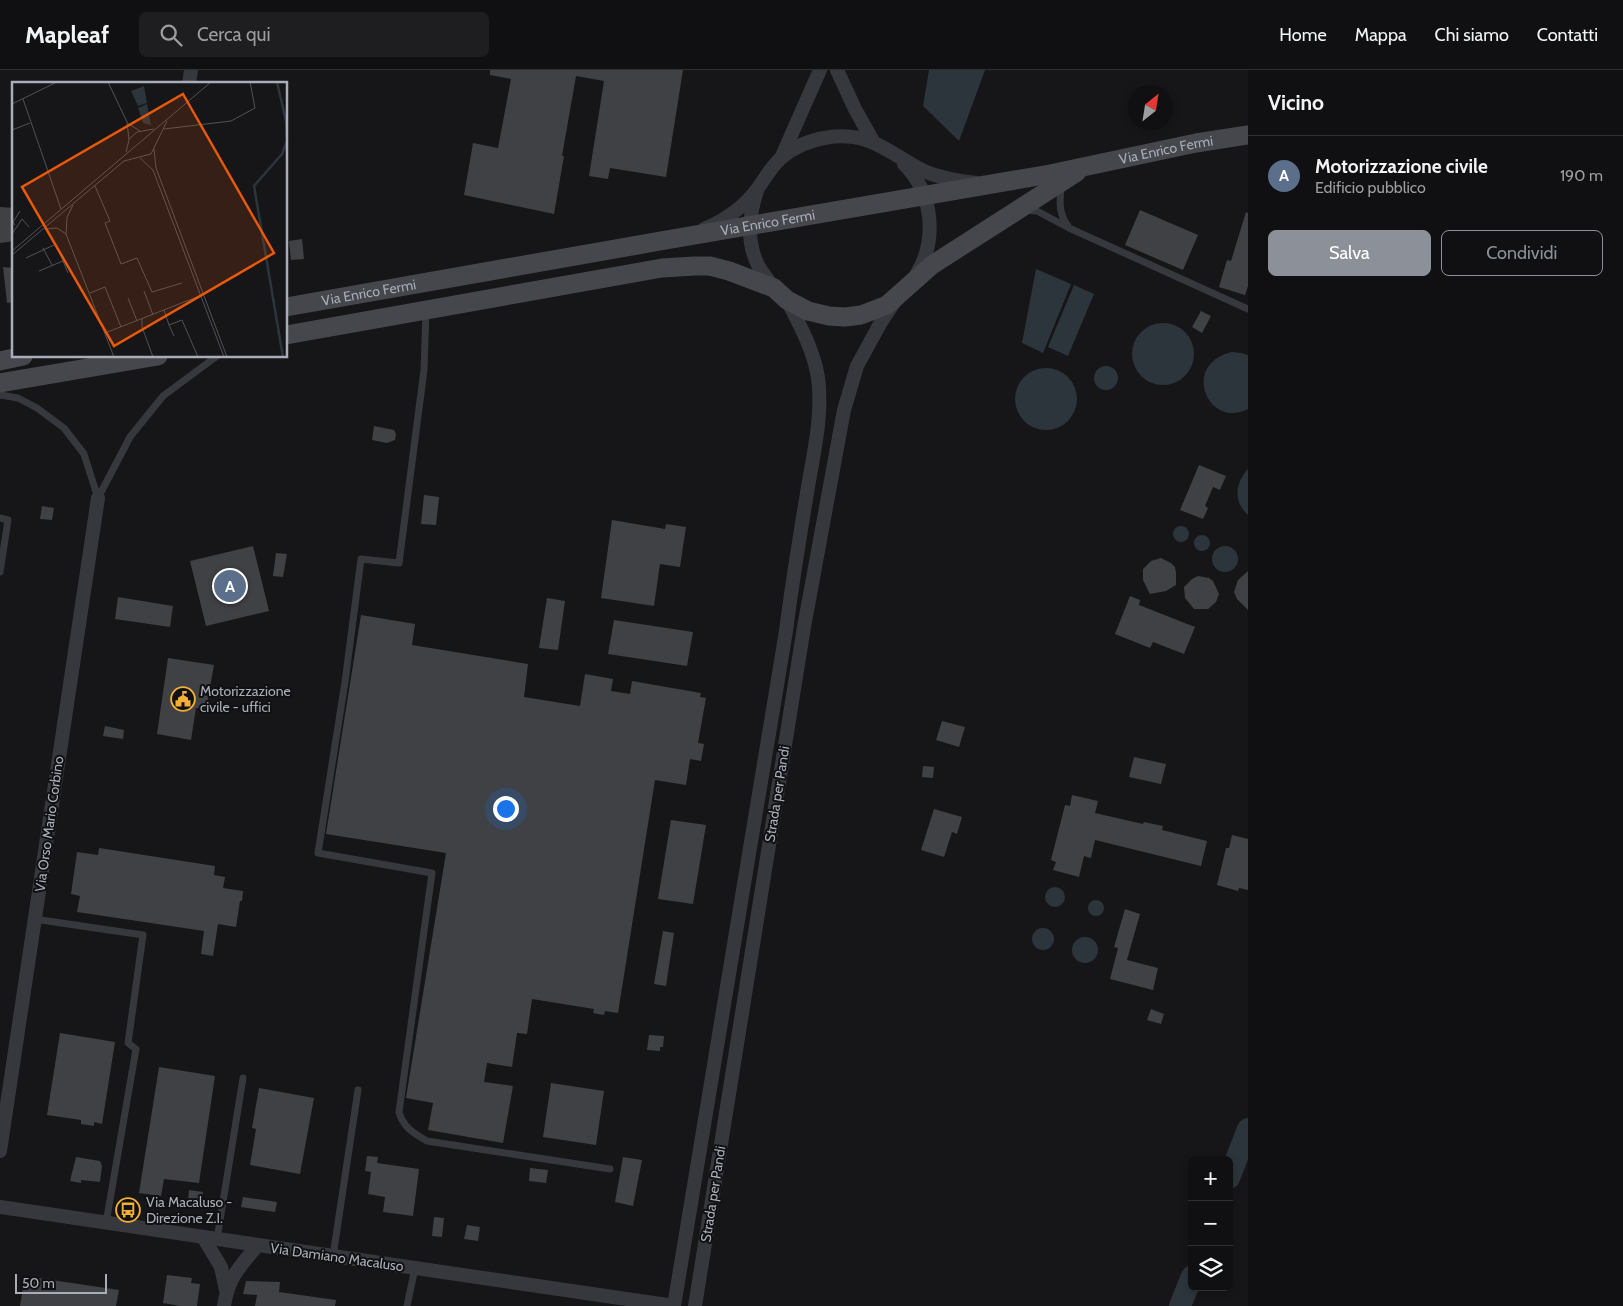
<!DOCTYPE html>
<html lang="it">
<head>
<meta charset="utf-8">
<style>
  body { margin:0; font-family:Cabin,sans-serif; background:#1e1e20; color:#f1f3f6 }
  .controls { position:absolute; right:15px; bottom:15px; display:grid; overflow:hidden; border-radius:8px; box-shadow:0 2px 8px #0003 }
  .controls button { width:45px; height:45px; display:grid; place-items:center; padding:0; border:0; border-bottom:1px solid #303032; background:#101012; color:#f1f3f6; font:25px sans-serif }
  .compass { position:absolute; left:1128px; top:15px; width:45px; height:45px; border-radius:50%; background:#101012; box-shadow:0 2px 8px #0003; rotate:30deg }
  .scale { position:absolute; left:15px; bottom:12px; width:92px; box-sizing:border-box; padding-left:5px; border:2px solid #a8adb8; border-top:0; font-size:14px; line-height:18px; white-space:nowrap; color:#a8adb8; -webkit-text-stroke:4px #111113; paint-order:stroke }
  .you { position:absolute; left:505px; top:738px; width:18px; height:18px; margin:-12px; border:4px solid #fff; border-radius:50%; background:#1a73e8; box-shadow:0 0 0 8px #1a73e833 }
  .badge { display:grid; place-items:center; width:32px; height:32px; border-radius:50%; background:#8c9099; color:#fff; font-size:16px; font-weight:700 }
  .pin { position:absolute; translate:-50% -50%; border:2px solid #fff; box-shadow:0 1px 5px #0006 }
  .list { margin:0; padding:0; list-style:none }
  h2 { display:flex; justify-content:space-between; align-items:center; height:65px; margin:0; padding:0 20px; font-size:21px }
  h2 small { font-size:16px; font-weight:400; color:#9c9d9f }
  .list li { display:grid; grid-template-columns:32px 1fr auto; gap:15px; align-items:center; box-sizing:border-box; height:80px; padding:0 20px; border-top:1px solid #303032 }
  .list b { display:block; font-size:19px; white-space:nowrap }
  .list p { margin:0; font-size:16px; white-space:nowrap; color:#9c9d9f }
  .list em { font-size:16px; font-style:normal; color:#9c9d9f }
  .actions { display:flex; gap:10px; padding:15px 20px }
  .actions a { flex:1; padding:11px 0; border:1px solid #8c9099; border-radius:8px; text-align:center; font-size:18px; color:#8c9099 }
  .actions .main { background:#8c9099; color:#fff }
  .icon { flex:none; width:28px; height:28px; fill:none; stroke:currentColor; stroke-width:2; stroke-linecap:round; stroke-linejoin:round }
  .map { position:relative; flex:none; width:1248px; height:1236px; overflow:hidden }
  header { display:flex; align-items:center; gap:30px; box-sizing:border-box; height:70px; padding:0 25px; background:#101012; border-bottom:1px solid #303032 }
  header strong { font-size:24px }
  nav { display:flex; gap:28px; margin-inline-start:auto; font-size:18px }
  .search { width:350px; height:45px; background:#1e1e20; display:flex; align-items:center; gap:12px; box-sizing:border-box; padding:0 18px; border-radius:8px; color:#9c9d9f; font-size:19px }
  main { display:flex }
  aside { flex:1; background:#101012 }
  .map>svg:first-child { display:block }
</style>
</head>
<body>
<header>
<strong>Mapleaf</strong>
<div class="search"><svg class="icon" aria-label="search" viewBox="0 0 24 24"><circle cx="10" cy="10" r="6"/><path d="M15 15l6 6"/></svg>Cerca qui</div>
<nav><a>Home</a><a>Mappa</a><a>Chi siamo</a><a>Contatti</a></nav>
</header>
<main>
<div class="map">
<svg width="1248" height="1236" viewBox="0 0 1248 1236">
  <rect width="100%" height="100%" fill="#161618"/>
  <path fill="#2c353c" d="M929,0h56l-26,71 -36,-35z
    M1036,199l35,15 -28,69 -21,-10z
    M1074,215l20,9 -26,62 -20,-9z
    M1132 284a31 31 0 1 1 62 0a31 31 0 1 1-62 0Z
    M1232,282l9,1 7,2v54c-40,21 -68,-45 -16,-57z
    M1094 308a12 12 0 1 1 24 0a12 12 0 1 1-24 0Z
    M1015 329a31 31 0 1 1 62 0a31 31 0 1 1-62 0Z
    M1248,399v46c-15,-13 -13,-32 0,-46z
    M1173 464a8 8 0 1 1 16 0a8 8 0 1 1-16 0Z
    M1194 473a8 8 0 1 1 16 0a8 8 0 1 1-16 0Z
    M1212 489a13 13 0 1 1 26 0a13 13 0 1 1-26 0Z
    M1045 827a10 10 0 1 1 20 0a10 10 0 1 1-20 0Z
    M1088 838a8 8 0 1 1 16 0a8 8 0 1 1-16 0Z
    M1032 869a11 11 0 1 1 22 0a11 11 0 1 1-22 0Z
    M1072 880a13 13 0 1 1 26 0a13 13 0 1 1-26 0Z"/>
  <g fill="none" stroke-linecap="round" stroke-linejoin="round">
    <path stroke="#2c353c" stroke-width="22" d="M1229,1108l19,-49
      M1180,1236l12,-30"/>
  </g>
  <path fill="#404145" d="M490,0h193l-17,107 -56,-9 -2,11 -19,-3 15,-95 -28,-5 -14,80h2l-10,58 -90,-19 9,-52 25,5 13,-69 -21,-4z
    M0,137l14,1v33l-14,2z
    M1140,140l58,25 -15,35 -58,-25z
    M1246,142l2,1v73l-3,9 -26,-8 8,-27 4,1z
    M302,169l2,20 -13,1 -2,-19z
    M3,197l11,1v34l-7,1z
    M1201,241l10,5 -9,17 -10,-6z
    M374,356l20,4 2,4 -1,6 -8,3 -15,-3z
    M1199,395l27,11 -6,14 -7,-3 -8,19 3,2 -5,11 -23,-9z
    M424,425l15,2 -3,28 -15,-1z
    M42,436l12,2 -2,12 -12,-1z
    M612,450l53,9 1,-5 20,3 -6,40 -20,-3 -6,42 -53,-8z
    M253,476l16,65 -63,15 -16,-65z
    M276,483l11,1 -4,23 -10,-1z
    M1161,488l10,5 4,4 1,6v12l-10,6 -16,3 -7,-14v-11l8,-8z
    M1248,501v39l-11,-11 -3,-7 4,-12z
    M1198,506l11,2 4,3 6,13 -3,8 -8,7h-14l-9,-11 -1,-11 8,-8z
    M1130,526l10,4 -1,5 56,22 -11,27 -31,-12 -3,6 -35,-14z
    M118,527l55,9 -3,21 -55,-8z
    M547,528l18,3 -7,49 -19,-2z
    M361,545l54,9 -3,21 116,19 -4,33 56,9 5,-32 28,5 -2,12 19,3 2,-13 69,12 -1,4 6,1 -8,45 6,1 -3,17 -11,-2 -4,26 -31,-5 -37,233 -13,-2 -1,4 -11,-2 1,-4 -62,-10 -5,35 -10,-1 -5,34 -25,-4 -3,19 29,4 -10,57 -75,-13 5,-27 -27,-5 40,-245 -120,-19z
    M614,550l79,12 -6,34 -79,-12z
    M168,588l46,7 -8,44 -10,-1 -5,32 -34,-6z
    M942,651l23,6 -6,20 -23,-7z
    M105,656l19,4 -1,9 -20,-3z
    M1134,687l32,7 -5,20 -32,-7z
    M923,696l11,1 -1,11 -11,-1z
    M1072,725l26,6 -3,12 48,11 1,-2 19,4 -1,4 45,11 -6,25 -106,-26 -4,18 -7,-2 -5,21 -26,-7 3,-8 -5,-2 14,-55 5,1z
    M934,739l28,8 -5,17 -5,-2 -8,25 -23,-7z
    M671,750l35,5 -13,79 -35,-5z
    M1232,765l16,4v51l-9,-2 -1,3 -21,-6 9,-37h3z
    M99,778l116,18 -1,9 11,2 -2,11 20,3 -1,10h-2l-4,26 -18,-3 -5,32 -12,-2 3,-23 -127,-19 3,-16 -9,-2 6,-42 21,3z
    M1125,839l15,5 -13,46 31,8 -5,22 -43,-11 8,-31 -4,-1z
    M663,861l11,2 -8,53 -12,-2z
    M1151,939l13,5 -3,10 -14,-4z
    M60,963l55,9 -13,82 -8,-2v4l-13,-2v-4l-34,-5z
    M649,965l15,1 -1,11h-3v4l-13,-1z
    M159,997l56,9 -16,107 -35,-4 -3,17 -22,-3z
    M551,1013l53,8 -8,54 -53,-8z
    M259,1018l55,10 -14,76 -50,-9 6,-36 -4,-1z
    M367,1086l11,1 -1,6 42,6 -6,47 -30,-4 2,-15 -17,-3 3,-22 -6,-1z
    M76,1087l24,4 2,5 -2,16 -19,-2v3l-11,-2z
    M623,1087l19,3 -9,46 -18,-4z
    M530,1098l18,2 -2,13 -17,-2z
    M189,1120l14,2 -2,11 -13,-2z
    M243,1127l34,5 -2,10 -34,-5z
    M434,1147l10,1 -2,19 -10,-1z
    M467,1155l13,2 -2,14 -14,-2z
    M167,1205l25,3 -1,5 9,1 -3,22h-17l-17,-3z
    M25,1206l94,14 -3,16h-96z
    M246,1211l34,1 -1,10 57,8 -1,6h-80l2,-11 -14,-1z"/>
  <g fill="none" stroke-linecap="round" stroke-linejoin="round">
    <path stroke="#37383d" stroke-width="7" d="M1061,116c-1,15 -3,27 7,40
      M1026,140l11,1 32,17 179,81
      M426,240l-2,60 -25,193 -38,-4 -16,123 -27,171 114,20 -33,239c4,15 14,21 28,29l183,28
      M0,325l18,3 19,10 27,20 20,26 14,44
      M98,428l32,-61 33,-41 54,-40
      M0,448l8,2 -8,52
      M34,849l109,16 -15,108 8,6 -30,174
      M217,1169l26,-161
      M333,1186l25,-166
      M407,1236l8,-38"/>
    <path stroke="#37383d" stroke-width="14" d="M837,0l18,39 19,34
      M189,14l2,-14
      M782,86l38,-86
      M904,94c29,29 34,76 12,111
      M757,121c-8,24 -11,50 1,74 4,8 11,16 16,23
      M704,159c21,-9 41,-23 54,-41 8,-11 13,-21 23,-30 24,-21 64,-28 93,-15 18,8 33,20 50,28 16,7 34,10 52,12
      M0,1081l98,-653
      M0,1137l674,99
      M203,1167l18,30 5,23
      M224,1236c4,-28 16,-40 34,-61
      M674,1236l112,-675c6,-48 14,-96 22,-144 6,-36 15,-73 10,-110 -5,-28 -18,-52 -31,-77
      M695,1236l109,-679 40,-217 13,-44 24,-44 14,-21"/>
    <g stroke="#45474d" stroke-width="19">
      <path id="s1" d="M286,237l380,-67 384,-66 146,-31 52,-8"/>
      <path d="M286,265l376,-67 33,-2h15l19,5 45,17 13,12 21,11 21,5 16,1 16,-2 26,-10 45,-40 145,-93"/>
      <path d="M0,291l23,-5"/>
      <path d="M0,313l158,-27"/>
    </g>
  </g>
  <defs>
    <g id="civic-ring" transform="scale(1.25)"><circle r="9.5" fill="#111113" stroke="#f2b134" stroke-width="1.5"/><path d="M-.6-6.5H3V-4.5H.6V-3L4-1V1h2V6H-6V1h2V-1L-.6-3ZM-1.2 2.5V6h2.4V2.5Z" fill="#f2b134"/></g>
    <g id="bus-ring" transform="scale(1.25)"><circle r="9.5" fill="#111113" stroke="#f2b134" stroke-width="1.5"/><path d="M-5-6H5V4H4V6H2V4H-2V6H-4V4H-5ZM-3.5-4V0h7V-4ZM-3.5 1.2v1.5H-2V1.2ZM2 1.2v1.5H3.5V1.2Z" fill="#f2b134"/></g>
  </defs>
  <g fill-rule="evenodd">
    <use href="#civic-ring" x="183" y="629"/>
    <use href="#bus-ring" x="128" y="1140"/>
  </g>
  <g text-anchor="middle" stroke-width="4" stroke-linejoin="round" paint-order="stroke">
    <g font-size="14" fill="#a8adb8" stroke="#111113">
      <text dy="5" stroke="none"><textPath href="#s1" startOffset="894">Via Enrico Fermi</textPath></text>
      <text dy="5" stroke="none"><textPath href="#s1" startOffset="489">Via Enrico Fermi</textPath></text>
      <text dy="5" stroke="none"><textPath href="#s1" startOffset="84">Via Enrico Fermi</textPath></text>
      <text transform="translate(777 724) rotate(-81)" y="5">Strada per Pandi</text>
      <text transform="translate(49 754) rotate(-82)" y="5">Via Orso Mario Corbino</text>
      <text transform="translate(713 1124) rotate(-81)" y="5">Strada per Pandi</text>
      <text transform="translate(337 1187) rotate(8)" y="5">Via Damiano Macaluso</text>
    </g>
    <g font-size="14" fill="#a8adb8" stroke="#111113" text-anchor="start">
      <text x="200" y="626">Motorizzazione<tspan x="200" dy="16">civile - uffici</tspan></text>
      <text x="146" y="1137">Via Macaluso -<tspan x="146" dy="16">Direzione Z.I.</tspan></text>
    </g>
  </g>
  <g transform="translate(12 12)">
    <rect width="275" height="275" fill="#161618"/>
    <path d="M132,4l3,17 -9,3 -7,-15zM135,22l2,11 2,10 -8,-2 -5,-15z" fill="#2c353c"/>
    <path fill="none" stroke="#2c353c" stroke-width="2.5" d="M265,0l9,39 1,20 -5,13 -28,32 29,171"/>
    <path fill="none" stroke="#505258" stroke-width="1" d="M96,0l19,40 2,18 -3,12M11,17l38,110M0,22l45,-22M115,41l13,8M152,47l67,-8 24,-13 -5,-26M0,48l18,-7M117,57l8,-7 17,-3M142,67l2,19 71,189M128,76l13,12 71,187M83,104l15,35 -5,2 16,41 16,-6 15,34 30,-9M61,123l-6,12 -1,17 48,123M3,143l-2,-3 7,-11M33,147l12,-1 9,6M0,152l10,-15 7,8M31,166l9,17M0,169l199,-169M0,173l112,-94 27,-7 16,-33M14,176l30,-14 12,29M27,189l24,-10M132,209l9,24M78,211l15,-6 16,40M116,216l9,23M152,228l5,15M130,237v8l11,30M93,251l97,-38M162,254l-5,-11 13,-5 16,37"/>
    <path fill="#e8590c" fill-opacity="0.15" stroke="#e8590c" stroke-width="2.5" d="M171,12l91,159 -160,93 -92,-159z"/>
    <rect width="275" height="275" fill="none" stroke="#a8adb8" stroke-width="2.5"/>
  </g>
</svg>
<div class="controls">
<button>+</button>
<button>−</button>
<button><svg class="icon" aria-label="layers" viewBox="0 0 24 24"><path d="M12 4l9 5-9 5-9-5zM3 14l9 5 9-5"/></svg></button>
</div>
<svg class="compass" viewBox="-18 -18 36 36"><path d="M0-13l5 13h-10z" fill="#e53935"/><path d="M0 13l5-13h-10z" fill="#9c9d9f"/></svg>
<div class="scale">50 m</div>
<div class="you"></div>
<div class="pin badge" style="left:230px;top:516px;background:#5c6f8a">A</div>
</div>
<aside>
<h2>Vicino<small></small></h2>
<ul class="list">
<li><span class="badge" style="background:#5c6f8a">A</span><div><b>Motorizzazione civile</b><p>Edificio pubblico</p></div><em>190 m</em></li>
</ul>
<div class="actions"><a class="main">Salva</a><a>Condividi</a></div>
</aside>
</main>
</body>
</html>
